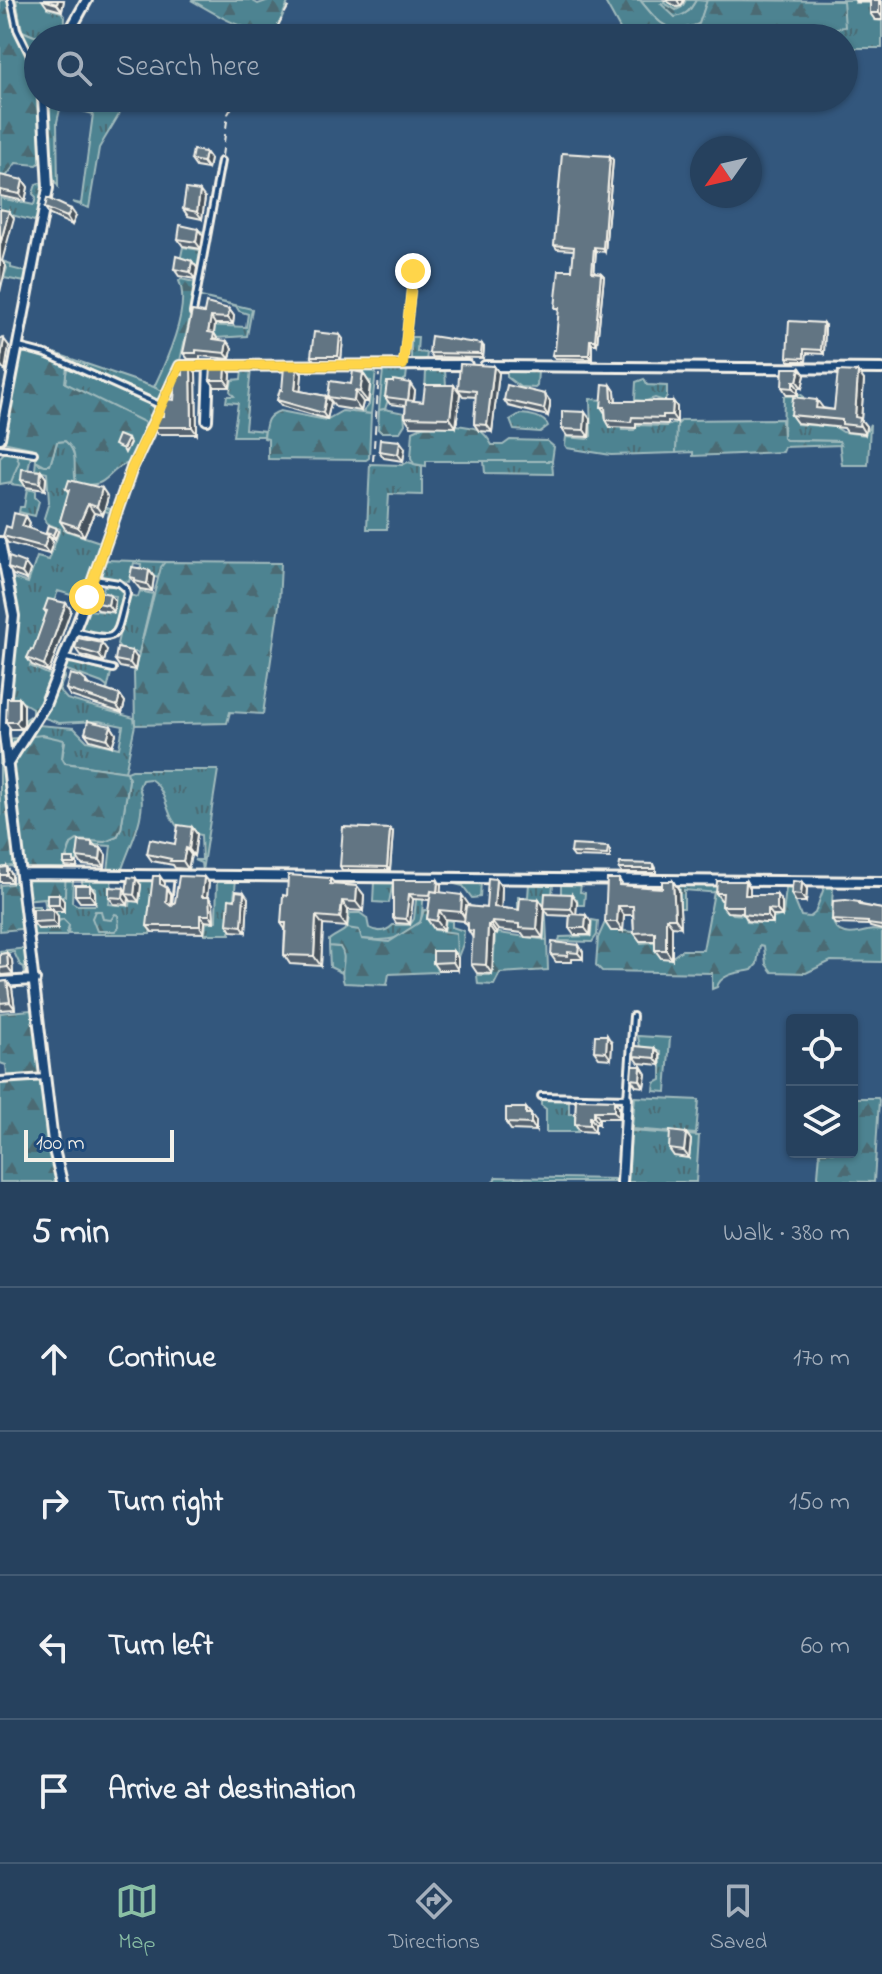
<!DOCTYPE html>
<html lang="en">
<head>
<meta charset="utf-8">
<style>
  body { margin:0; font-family:"Indie Flower",sans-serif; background:#2e4864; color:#f1f3f6 }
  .controls { position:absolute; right:24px; bottom:24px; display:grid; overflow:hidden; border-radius:8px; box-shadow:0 2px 6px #0004 }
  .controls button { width:72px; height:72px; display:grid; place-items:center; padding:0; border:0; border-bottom:2px solid #425a73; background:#26415e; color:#f1f3f6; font:40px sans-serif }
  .compass { position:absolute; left:690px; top:136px; width:72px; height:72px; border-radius:50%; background:#26415e; box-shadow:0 2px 6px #0004; rotate:236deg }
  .scale { position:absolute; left:24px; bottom:20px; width:150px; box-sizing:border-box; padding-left:8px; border:4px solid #f4f1e8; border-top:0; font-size:22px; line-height:28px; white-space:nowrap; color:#f4f1e8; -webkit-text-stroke:6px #1f4a7a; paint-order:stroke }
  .stop { position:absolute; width:24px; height:24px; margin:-18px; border:6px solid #ffd54a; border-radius:50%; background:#fff }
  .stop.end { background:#ffd54a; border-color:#fff; box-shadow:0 2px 8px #0008 }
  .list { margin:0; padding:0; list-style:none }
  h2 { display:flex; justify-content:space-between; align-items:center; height:104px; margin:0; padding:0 32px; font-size:34px }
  h2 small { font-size:26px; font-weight:400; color:#a4afbc }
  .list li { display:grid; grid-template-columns:52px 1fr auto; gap:24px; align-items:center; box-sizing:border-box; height:144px; padding:0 32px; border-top:2px solid #425a73 }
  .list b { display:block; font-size:30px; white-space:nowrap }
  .list em { font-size:26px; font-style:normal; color:#a4afbc }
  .icon { flex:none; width:44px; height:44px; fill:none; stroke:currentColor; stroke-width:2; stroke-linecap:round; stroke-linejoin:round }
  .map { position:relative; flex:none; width:882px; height:1182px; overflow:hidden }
  .search { position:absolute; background:#26415e; box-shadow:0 2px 6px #0004; left:24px; right:24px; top:24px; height:88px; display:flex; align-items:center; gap:20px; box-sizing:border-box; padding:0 28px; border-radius:44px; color:#a4afbc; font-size:30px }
  .sheet { height:680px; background:#26415e }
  nav { display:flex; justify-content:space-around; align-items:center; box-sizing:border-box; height:112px; border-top:2px solid #425a73; background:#26415e; font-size:22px; color:#a4afbc }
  nav a { display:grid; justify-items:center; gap:4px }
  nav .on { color:#8abfa5 }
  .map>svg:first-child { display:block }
</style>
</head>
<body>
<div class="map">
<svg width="882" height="1182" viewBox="0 0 882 1182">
  <defs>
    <pattern id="grass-tufts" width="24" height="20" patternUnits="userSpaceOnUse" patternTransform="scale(2)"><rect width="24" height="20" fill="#4d8391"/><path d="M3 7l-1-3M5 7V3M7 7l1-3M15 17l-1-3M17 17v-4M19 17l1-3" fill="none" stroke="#4b6b73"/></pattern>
    <pattern id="forest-firs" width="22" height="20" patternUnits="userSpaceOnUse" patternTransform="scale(2)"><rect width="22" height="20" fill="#4d8391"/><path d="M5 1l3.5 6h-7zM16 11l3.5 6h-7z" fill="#4b6b73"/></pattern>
  </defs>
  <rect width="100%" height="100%" fill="#33577d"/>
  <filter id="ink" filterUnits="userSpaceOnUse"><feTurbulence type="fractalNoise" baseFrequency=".0125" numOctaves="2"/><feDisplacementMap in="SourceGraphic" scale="16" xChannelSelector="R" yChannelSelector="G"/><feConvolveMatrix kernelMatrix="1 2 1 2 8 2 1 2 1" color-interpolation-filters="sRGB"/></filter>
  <g filter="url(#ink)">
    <path fill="url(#grass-tufts)" stroke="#a0babc" stroke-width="2" d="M16,0h31v8l14,4 4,5 -1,21 -30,-2 -12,-5z
      M640,0h25l16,6 5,-6 -4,7 -6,3 -12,-7 11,14 14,-6 7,-11 11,1 -8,23c-32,13 -40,-1 -59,-24z
      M831,0h24v3h19v17l8,1v27h-38v-10h-22l21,-37z
      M51,98h40l29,12v3l-21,35 -10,60 -17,-6 9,2 12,-90 -32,-9 -4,17 1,64 -8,-12 -3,-65z
      M39,183l6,1 -7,33 -4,4 -34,-9v-14l34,7 2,-8 -3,-3 3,-10z
      M200,231l7,2 -7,34 -20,-6 3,-14 16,3 3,-2 2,-11 -8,-5z
      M2,261l9,3v4l16,4 -2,10 -21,-4 3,-10 -5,-4z
      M201,297l51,12 -5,27 -32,2 -10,-13 41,2 2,-13 -9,-3 -3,-5z
      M411,337h7l-1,15 10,1 -1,8 -15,-2z
      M51,352l103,35 10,5 -3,7 -3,1z
      M67,366l88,40 -6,22 -84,-45z
      M251,369l-6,60 20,2 -1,5h-31l5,-33 -12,-1 1,-6h7l-4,-5 2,-11 9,-1 1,-9z
      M429,369h16l1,17 -22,22 2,-36z
      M357,370l19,1 -5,43 -9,-1 7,-8 2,-24 -11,-2 -6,-5z
      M383,370h24l-1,9 -13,6 -8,24 -6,1z
      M507,370l31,1 -1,15 -2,2 -15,-1 -13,-10z
      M644,379l3,6 20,1v11l-3,4 -9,-3 -9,3 -11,-1 1,-18z
      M800,394l3,2 1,8h-7v20l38,3 8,5 22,3 5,-11 -2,41h-26l-3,-24 -53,-1 -3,-2 1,-42h11z
      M590,399l27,2 5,29h12l4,-5 28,1 13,-4 -3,31 -65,2 -44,-7 -2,-3 1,-8 21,2 4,-3z
      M520,414c9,0 25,3 28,12l-8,6 -26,-2 -4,-10z
      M65,441c16,12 12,40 8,58l41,11 -3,8 -3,-1 1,-5 -37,-7 -8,25 39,13 -19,56 -26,-8 -28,75 22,10 -12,32 -15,24 1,-13 6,-4v-7l-13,-8 -10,3 1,-126 18,6 9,-26 12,3 11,-31 -14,-6 -2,-5 5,-16 -2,-29 -12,-3 1,-10 3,4 11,1 7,-23z
      M13,453l18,2 -6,31 -16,-2 7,-30z
      M484,461h68l1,13 -68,-1z
      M408,462l14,4v29l-33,-1 -2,35h-20l3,-65 32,1z
      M27,489l8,2v6l4,4 -4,15 -16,-4 1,-5h4z
      M105,560l60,2 -7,16 -18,-6 1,-8 -7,-1 -5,19 -28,-4z
      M104,586h12l7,7 -9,39 -7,5 -26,-6 -1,-2 8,-19 26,3 2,-17 -15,-2z
      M140,591l13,3 -14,59 -19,-4 -3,-5 12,-49 9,2z
      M73,663l38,10 -6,27 2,-13 -5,-4 -38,-14 4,-5z
      M63,673l2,3 -6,14 8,9 67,19 1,7 -10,47 -60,-9 -3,-5 3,-16 -35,-6 8,-11 36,3 13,13 32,7 4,-22 -24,-5 -40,2 -14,-5 -1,-4z
      M132,770h86l-16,101 -1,-8 -7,-3h8l-1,-25c-5,-1 -16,-1 -20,-5 -17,-14 -12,-39 -31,-51l-8,1 -3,7c10,24 -9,58 -17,82l-14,2 3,-25 -29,-2 -5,17h-11l5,-17 6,-4 28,2 12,-5 4,-8 8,-49 -2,-8z
      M65,877l8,3 -1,22 5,3h19l-1,-17h-9l-4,-5v-6l30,1 -3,26 21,2 4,-27 22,2 -6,53h-82l1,-9 -6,-6 -4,2 -2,-6h-10l-3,-17 21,-2z
      M217,880h19l-6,54h-25l1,-11 10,-2z
      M457,880l24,1 -1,16 -8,1 -9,-12 -8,-2z
      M374,881l19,1 -4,21 -16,-1z
      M418,882h7l-4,40c-26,18 -28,20 -59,17l-3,-8 -12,-3 3,-15h10l7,5 2,10c9,5 17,4 24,-3h17l4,-6z
      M529,883l24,1 -1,11 -7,6 2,39h-3v-15l-26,-11v-17h10z
      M667,883l52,2v8l-35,-3v18h-5l1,-18 -10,-2z
      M561,884h20l-1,8 5,1 -1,12h-6l-1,-6 -16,-2z
      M446,920l6,1v6l12,4 -1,13 -5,13 -5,1 -9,-27z
      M592,920l6,1 -1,14 -5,7 -33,-1 1,-4 31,-1z
      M329,946l11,1c8,9 3,16 2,26l-12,-6z
      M27,948l2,26 -4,1 -1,-8 -4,-2 -6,-13 -14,2v-3z
      M638,1036l32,2 -4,54 -12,-1 1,-8 6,-3v-28l-21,-5z
      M635,1097l64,3 -3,34 -64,-5z
      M563,1099l6,2v13h10l-1,18h-32v-23l-5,-4v-5z
      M631,1131l68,5 -3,46h-68z
      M496,1177l122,2v3h-125z"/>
    <path fill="url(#forest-firs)" stroke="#a0babc" stroke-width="2" d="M0,0h16l6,31 12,5 22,2h-18v60h13l-4,11 -4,51 -6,5 -21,-2 -16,22z
      M191,0h60l7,4 11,-4h20l-11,27c-26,13 -64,-15 -87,-27z
      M604,0h36c19,23 28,37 59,24l8,-24 136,1 2,26 -16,2 -7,9h-197z
      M686,0h10c-6,10 -9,15 -21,17l-14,-13 3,-1 12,7 6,-3z
      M181,279l13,3 3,5 -18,78 -15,27 -10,-5c12,-25 37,-80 25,-106z
      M27,352l40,14 -2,17 83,41 -16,38c-29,8 -21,29 -56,21 -4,-16 4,-30 -11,-42l-8,1 -7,23h-5l-9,-5v-11l-33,-7 15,-87z
      M385,409l19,4 1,11 -5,8h-19l-3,-3 1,-19z
      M280,411l46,9 16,-9 29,3 -2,44 -3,2 -98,-1v-20l-4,-1c2,-14 1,-22 16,-27z
      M782,419l1,19 3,2 53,1 2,4 -57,2 -2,5 -89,4v-4l-17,1 1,-28 5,-5z
      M456,425c18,2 27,3 36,20h11l7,-5 37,1 7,6 -2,14h-126v5l-12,-2 -3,-6 2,-27 9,-4z
      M5,452l11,2 3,8 -8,20 -11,2v-27z
      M165,562l116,1 -2,42 -16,109 -33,-2 -3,11 -92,2 -1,-52 27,-106z
      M42,735l22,5 -2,18 3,5 62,9 2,8 -8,49 -4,8 -12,5 -28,-2 -6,4 -5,14 -1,38 -41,4 1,6h14l-2,21 3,2h15l4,-8 4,-2 6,6 -3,11h-34l-2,-8 -30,3v-46l11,-1 4,-3 -1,-13 -3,-2 -11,2v-125l8,-4z
      M825,885l8,3c-1,21 -8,51 25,45 10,-2 13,-4 24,-2v31l-51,-1 -25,12 -34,-1 -6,-8 -2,-18 -4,-1 -3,19 -5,6c-12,3 -31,3 -35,17l-5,2v-16l-110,-2 -6,-6 2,-27 8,-18 7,9 25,4 3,10 16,-1 14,16 11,-8h21l11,-58 5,1 7,9v6l7,6 13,1 1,7 12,1 24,-8 3,-27 8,2v9l7,17 9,1 5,-4z
      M424,910l10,1v19l22,3 1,21 -21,18 -47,2 -2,11 -43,-2c-6,-13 5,-24 -4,-36l-11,-1v-6c5,-5 12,-6 18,-12l12,2 3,9 27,3 31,-20z
      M95,911h6l2,8 8,1 4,-6 3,1 1,12 -4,4h-18l-5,-13z
      M499,933l48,7 1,30 -48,3 -6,12 -16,-1 -1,-9h14l2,-3 2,-36z
      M31,1010l3,2 25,170h-59v-105l7,-1 -1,-11 -6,-2v-50z
      M852,1098h26l1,2 -5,82 -52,-1 -4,-5 2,-24h32z"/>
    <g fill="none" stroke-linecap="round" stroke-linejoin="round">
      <g stroke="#f4f1e8" stroke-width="10">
        <path id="lane" d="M11,0l6,29 21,43
          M193,313l28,-152
          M19,347l27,7 116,52
          M403,365l10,-94
          M0,448l34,5
          M75,631c47,13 40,7 52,-37l-1,-5 -7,-6 -25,-4
          M66,658l47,11
          M175,905l3,-29
          M0,1080l46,-3
          M541,1096l86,2 6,-82"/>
      </g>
      <g stroke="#f4f1e8" stroke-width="14">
        <path id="street" d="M66,38l21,-38
          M485,366l397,3
          M207,420l2,-54
          M0,438l48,-250 -5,-90
          M0,542l14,74 -9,88 -1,30 50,416 8,32
          M7,765l38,-60 36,-91 51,-146 48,-102 287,-1
          M22,874l860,8
          M0,982l35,-2
          M622,1182l5,-84"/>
      </g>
      <path stroke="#f4f1e8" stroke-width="2" stroke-dasharray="8 6" stroke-linecap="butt" d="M271,38l21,-38
        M222,156l6,-42 9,-16
        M373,461l6,-87"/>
      <use href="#lane" stroke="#1f4a7a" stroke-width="4"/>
      <use href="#street" stroke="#1f4a7a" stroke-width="8"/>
    </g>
    <path fill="#546471" stroke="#f4f1e8" stroke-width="2" d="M42,0h22l-2,11 -15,-4z
      M665,0h19l-3,6 -4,1z
      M855,0h14v2h-13z
      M870,0h10l2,3v17h-7l-5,-7z
      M205,152l5,7 -2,10 -12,-2 -5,-7z
      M610,156l3,4 -8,92 -9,-1 -2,21 7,1 3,3 -7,68h-5v15l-37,-1 -3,-3 3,-5 4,-39 -4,-3 17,-38 2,-20 -17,-1 -3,-4z
      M23,180l5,7 -3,14 -25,-5v-6z
      M205,198l-3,21 -14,-3 -5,-7z
      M45,208l31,8 -4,9 -22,-10z
      M198,229l5,7 -2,13 -18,-3 -5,-7z
      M192,261l5,7 -2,11 -16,-3 -5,-7z
      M229,309l5,7 -1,8h-18l-1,9 4,7 14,8 -2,11 -30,-3v3h-12l-5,-6 21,-40z
      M825,326l-1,28 -17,-1 -1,8h-17l-2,-4z
      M340,335l3,4 -2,21h-27l-3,-4z
      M484,347l-1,11 -51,-1 -3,-4z
      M191,366l5,7 1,61h-39l-5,-7 21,-27 9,-25z
      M494,366l5,7 -7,59 -13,-1 -5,-7 2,-27 -13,-1 -5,-7z
      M297,368l5,6 -2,17 26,5 5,6 -4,17 -45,-13 -5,-6 5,-10z
      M800,368l5,7 -3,13h-4v7h-11l-5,-8z
      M858,372l6,8 -3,40 5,6 -1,8 -18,-2 -3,-4 -47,-5 -6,-8 32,-7 11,2z
      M363,373l7,11 -2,18h-5l-2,9 -25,-4 -8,-10 23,-13z
      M231,374l-1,13h-15l-5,-7z
      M611,385l4,6 1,10h57l4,6v15l-9,-1v3l-32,-1v5l-26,-1 -4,-7 -1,-7 -4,-6z
      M415,391l-1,10 9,1 37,-9 -4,34 -45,-1 -6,-9 1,-11 -16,-2 -5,-7z
      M504,400l46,1v5l-2,10 -40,-10z
      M590,419l-1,18 -22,-1 -5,-7z
      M405,448l-2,13 -19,-3 -5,-7z
      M41,471l5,7 -1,12 -19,-3 -5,-7z
      M66,489l42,8 -5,18 -9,-2 -10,23 -18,-6 -6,-9 9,-28z
      M26,516l4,7 -1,6 18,6 -1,-2 10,-5 2,3 -3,8 -6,-2 4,5 -4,12 -41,-11 -5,-7 8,-8z
      M8,568l22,2 -3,10 -14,-5z
      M149,570l5,7 -2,14 -12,-2 -10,-12z
      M115,601l-2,11 -15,-2 -5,-8z
      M66,603l5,7 -22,62 -17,-7 -5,-7 6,-8 14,-36 -3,-4z
      M75,648l32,2 -3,12 -24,-7z
      M137,658l-2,12 -15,-3 -5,-7z
      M86,681l3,4 31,10 5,7 -3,11 -52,-17 -4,-7z
      M24,705v20l-3,4h-10l-5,-7z
      M111,726l5,8 -4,12 -22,-6 -5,-7z
      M192,827l5,7 -3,22 -3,-1 -3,14 -13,-1 -2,-3 -21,-4 -5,-7 28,-10z
      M393,832l-3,38h-48l-2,-4z
      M92,842l4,5 5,1 5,7 -1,12 -23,-2 -5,-8z
      M608,847l2,4v7l-36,-1 -3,-4z
      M77,862v6l-11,-1 -2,-3z
      M654,864l2,4v5h-34l-3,-4z
      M7,867l5,8v7h-12v-14z
      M330,878l5,6 22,2 7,9 -1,16 -15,-1 -1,17 -24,-2 -2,41 -31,-2 -6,-9 1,-26 -4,-6 6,-27z
      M619,879l4,7 39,2 11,-7 6,9 2,37 -9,-1v33l-11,-1 -6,-8v-9h-15l-6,-8 -1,-18h-9l-1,16h-12l-6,-9z
      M393,880l48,5 -1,7 29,13 -1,1 18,2 16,-20 -1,20 18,2 20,-11 5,9 33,-7 -1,14 15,7 -1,13h-16l-5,-7 1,-12 -21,-1 -4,-6 -2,29 -18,-1 -3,-4 -24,-3 -1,4h-3l-2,40 -15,-1 -6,-9 2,-26 -5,-8v-3l-4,-6 -19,-2 -1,11 -10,-1 -7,-10 3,-19 -17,-1 -3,25 -14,-1 -3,-5z
      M746,881l4,7v7l32,7v14h-9v7h-9l-16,-2 -5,-8 -16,-1 -5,-6 1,-6h-2l-5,-7z
      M802,882l5,7 -1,13h-10l-5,-8z
      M165,883l-1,4 7,7 -1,11 39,-22 -2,14 6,7 1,18 -9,-1 -1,12 -52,-1 -5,-6z
      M141,885l-2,17 -8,-1 -2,-3 -1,7 -14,-1 -5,-7 15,-9 2,4z
      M95,892v10h-15l-5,-7z
      M248,898l-2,34 -14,-1 -5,-7 8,-24z
      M64,901v10h-10l4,5v12l-20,1 -5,-7 17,-13 -3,-5z
      M859,902l3,3 20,4v21l-12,-3 -1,-2 -34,-1 -3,-4z
      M579,945l4,7v7h-11v3h-16l-5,-7z
      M453,951l5,7v12h-20l-5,-7z
      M7,953l5,7 1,14 -11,1 -2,-3v-18z
      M7,981l5,7 3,21 -15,1v-28z
      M612,1043l-1,16 -12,-1 -5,-7z
      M660,1055v10l-21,-2 -5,-7z
      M641,1066l5,8 -2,13 -8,-1 -5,-7z
      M576,1099l38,1 5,7v11h-20v6h-4v8l-15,-1 -5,-7z
      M526,1108l10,13v10l-25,-1 -5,-7z
      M686,1133l5,7 -2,18 -15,-2 -5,-7z"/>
    <path fill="#45515c" stroke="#f4f1e8" stroke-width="2" d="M58,0h6l-2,11 -5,-7z
      M677,0h7l-3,6z
      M879,0l3,3v14l-3,-4z
      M205,152l5,7 -2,10 -5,-7z
      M610,156l3,4 -8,92 -2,-4z
      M23,180l5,7 -3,14 -5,-7z
      M200,191l5,7 -3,21 -5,-7z
      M71,209l5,7 -4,9 -5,-8z
      M9,211l5,7 -12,43 4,5 -6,26v-47z
      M198,229l5,7 -2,13 -5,-7z
      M594,247l2,4 -2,25 -2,-4z
      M192,261l5,7 -2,11 -5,-7z
      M601,273l3,3 -7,68 -2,-4z
      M229,309l5,7 -1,8 -5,-6z
      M211,317l4,7 -1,9 4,7 -1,6 -9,-14z
      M823,323l2,3 -1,28 -3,-4z
      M340,335l3,4 -2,21 -3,-4z
      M4,339l5,7 -4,25 -5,-7z
      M590,340l2,4v15l-3,-4z
      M227,341l5,7 -2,11 -5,-6z
      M482,344l2,3 -1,11 -2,-4z
      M191,366l5,7 1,61 -5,-7z
      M494,366l5,7 -7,59 -5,-7z
      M226,367l5,7 -1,13 -5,-7z
      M297,368l5,6 -2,22 -5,-6z
      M800,368l5,7 -3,13 -5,-7z
      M858,372l6,8 -3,40 5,6 -1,8 -10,-17z
      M363,373l7,11 -2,18 -8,-10z
      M793,381l5,7v7l-5,-7z
      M410,383l5,8 -2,16 -5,-7z
      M454,385l6,8 -4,34 -6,-9z
      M611,385l4,6 1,16 -4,-6z
      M355,391l8,11 -2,9 -7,-10z
      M545,394l5,7v5l-2,10 -4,-7z
      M326,396l5,6 -4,17 -4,-6z
      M817,400l6,8 -1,9 -6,-9z
      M673,401l4,6v15l-5,-7z
      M585,412l5,7 -1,18 -5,-7z
      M128,439l2,4 -5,10 -2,-4z
      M400,441l5,7 -2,13 -5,-7z
      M41,471l5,7 -1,12 -5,-7z
      M102,488l6,9 -5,18 -6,-8z
      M88,504l6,9 -10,23 -6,-9z
      M26,516l4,7 -3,10 -5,-7z
      M56,528l2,3 -3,8 -2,-4z
      M48,535l5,7 -4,12 -5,-7z
      M25,563l5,7 -3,10 -5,-7z
      M149,570l5,7 -2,14 -5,-7z
      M110,594l5,7 -2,11 -5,-7z
      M66,603l5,7 -22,62 -5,-7z
      M102,643l5,7 -3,12 -5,-7z
      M132,651l5,7 -2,12 -5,-7z
      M120,695l5,7 -3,11 -5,-7z
      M19,698l5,7v20l-3,4 -5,-7z
      M111,726l5,8 -4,12 -5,-7z
      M192,827l5,7 -3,22 -5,-7z
      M390,829l3,3 -3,38 -3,-3z
      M101,848l5,7 -1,12 -5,-7z
      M186,848l5,7 -3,14 -5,-8z
      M7,867l5,8v7l-5,-7z
      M160,876l5,7 -1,8 -4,-7z
      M204,877l5,6 -3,20 -4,-6z
      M136,878l5,7 -2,17 -5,-7z
      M496,879l6,9 -1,28 -7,-9z
      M438,880l3,5 -1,15 -3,-4z
      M673,881l6,9 2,37 -6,-9z
      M746,881l4,7v13l-5,-6z
      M802,882l5,7 -1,13 -5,-7z
      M90,885l5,7v10l-5,-7z
      M357,886l7,9 -1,16 -7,-9z
      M124,888l4,6h-2l3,4 -1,7 -5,-7z
      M167,888l4,6 -1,14 -4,-6z
      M244,892l4,6 -2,34 -4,-6z
      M59,894l5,7v10l-5,-7z
      M409,894l4,5 -3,25 -4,-5z
      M572,894l5,7 -1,15 -5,-7z
      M462,895l7,10 -2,16 -6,-9z
      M777,895l5,7v14l-5,-6z
      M209,897l4,7 1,18 -4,-7z
      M539,899l6,9 -2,30 -6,-9z
      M342,901l6,9 -1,17 -7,-9z
      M618,906l6,9 -1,16 -6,-9z
      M53,909l5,7v12l-5,-7z
      M768,909l5,7v7l-5,-7z
      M439,910l6,9 -1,11 -7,-9z
      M200,915l5,6 -1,12 -4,-7z
      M586,915l5,7 -1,13 -5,-7z
      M316,916l7,9 -2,41 -7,-10z
      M666,918l6,8v33l-6,-9z
      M492,922l6,8 -1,4 -6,-9z
      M488,925l6,9 -2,40 -6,-9z
      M579,945l4,7v7l-5,-6z
      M453,951l5,7v12l-5,-8z
      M7,953l5,7 1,14 -5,-7z
      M7,981l5,7 3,21 -5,-7z
      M607,1035l5,8 -1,16 -5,-7z
      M655,1048l5,7v10l-5,-7z
      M641,1066l5,8 -2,13 -4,-7z
      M614,1100l5,7v11l-5,-7z
      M526,1108l10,13v10l-10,-17z
      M594,1111l5,7v6l-5,-7z
      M590,1117l5,7v8l-5,-7z
      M686,1133l5,7 -2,18 -5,-7z"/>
    <path fill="#627483" stroke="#f4f1e8" stroke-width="2" d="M43,0h15l-1,4z
      M870,0h9v13h-9z
      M193,150l12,2 -2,10 -12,-2z
      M562,153l48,3 -7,92 -9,-1 -2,25 9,1 -6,67h-5l-1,15h-37l1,-5h2l4,-42h-4l4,-38h13l2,-23 -20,-2z
      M0,175l23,5 -3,14 -20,-4z
      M186,189l14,2 -3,21 -14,-3z
      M47,198l24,11 -4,8 -22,-9z
      M0,209l9,2 -9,34z
      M180,225l18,4 -2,13 -18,-3z
      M176,256l16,5 -2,11 -16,-3z
      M206,303l23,6 -1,9 -17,-1 -3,15 6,1 -1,6 14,2 -2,12 -29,-3v3h-13l9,-42 12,2z
      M789,321l34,2 -2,27 -17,-1v9l-17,-1z
      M314,332l26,3 -2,21h-27z
      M431,336l51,8 -1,10 -52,-1z
      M0,338l4,1 -4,24z
      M460,364l34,2 -7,59 -13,-1 2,-33 -18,-2z
      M183,366h8l1,61h-39l3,-11h7l1,-17 10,1 2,-26 7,1z
      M211,367h15l-1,13h-15z
      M284,367l13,1 -2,22 31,6 -3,17 -46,-13 3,-11 2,1z
      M783,368h17l-3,13h-4v7l-11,-1z
      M353,371l10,2 -3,19 -5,-1 -1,10 -26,-4 2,-16 21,3z
      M838,371l20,1 -3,45 5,1 -1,8 -17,-2v-4l-51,-5 2,-18 24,3 -1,8 18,2z
      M393,380l17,3 -2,17 -23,-3 2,-15h6z
      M603,384l8,1 1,16h61l-1,14h-9v3l-31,-1 -1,5 -25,-2 -1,-13h-4z
      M425,385h29l-4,33 -45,-1 1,-17 17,2z
      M507,385l38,9 1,6 -2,9 -40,-9z
      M562,411l23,1 -1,18 -22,-1z
      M118,435l10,4 -5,10 -9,-4z
      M380,439l20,2 -2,13 -19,-3z
      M22,469l19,2 -1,12 -19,-3z
      M69,480l33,8 -5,19 -9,-3 -10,23 -18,-6 9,-31 -3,-1z
      M14,513l12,3 -4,10 26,9 -4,12 -41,-11 3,-10 5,2z
      M48,525l8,3 -3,7 -7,-2z
      M9,557l16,6 -3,10 -14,-5z
      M132,567l17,3 -2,14 -12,-3v-3l-5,-1z
      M95,591l15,3 -2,11 -15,-3z
      M48,599l18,4 -22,62 -17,-7 4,-9 2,1 14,-39 -3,-1z
      M78,638l24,5 -3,12 -24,-7z
      M117,648l15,3 -2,12 -15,-3z
      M70,674l11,3 5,4v3l34,11 -3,11 -51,-17z
      M7,698h12v20l-3,4h-10z
      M88,721l23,5 -4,13 -22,-6z
      M178,825l14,2 -3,22 -3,-1 -3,13h-13l1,-2 -24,-5 3,-15 25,5z
      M343,827l47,2 -3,38 -47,-1z
      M79,841l13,1v4l9,2 -1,12 -23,-3z
      M572,845l36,2 -1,8 -36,-2z
      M64,859h10v5h-10z
      M620,863l34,1v5h-35z
      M7,867v8h-7v-7z
      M288,875l42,3v6l27,2 -1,16 -14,-1 -2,17 -24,-2 -2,40 -30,-1 2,-32h-5l2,-28 4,1z
      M153,876h7v8l7,4 -1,14 5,4 4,-4 4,-26 25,1 -2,20h7l1,18h-10v11h-53z
      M128,877l8,1 -2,17 -8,-1z
      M488,878l8,1 -2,28 25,3 1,-12 19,1 -2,30 -18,-1v-4l-27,-2 -1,3h-3l-2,40 -15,-1 2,-33 -5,-1v-7l-4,-1 2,-16 20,2z
      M607,879h12v6l27,2 16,1v-7h11l2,37h-9v32h-11v-18l-21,1 -1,-27h-15l-1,16h-12z
      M393,880h45l-1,12 -6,-1 -1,4 -21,-1 -3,25 -13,-1z
      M717,881h29l-1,14h32v15l-9,-1v7h-8l-17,-2v-8h-21l1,-13h-7z
      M793,881l9,1 -1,13 -10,-1z
      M75,885h15v10h-15z
      M109,887l15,1 -1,10 -14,-1z
      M236,891l8,1 -2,34 -15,-2 2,-25 6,1z
      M431,891l31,4 -1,17 -22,-2 -2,11 -10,-2z
      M545,893l27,1 -1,15 -27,-1z
      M47,894h12v10h-12z
      M846,900l13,2v3l23,4v17l-14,-2v-2l-36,-2 1,-19z
      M33,909h20v12l-20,1z
      M570,914l16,1 -1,13h-16z
      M552,942l27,3 -1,8 -10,-1v4l-17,-1z
      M433,951h20v11l-20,1z
      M7,953l1,14 -8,1v-14z
      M7,981l3,21 -10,1v-21z
      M595,1035h12l-1,17 -12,-1z
      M635,1046l20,2v10l-21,-2z
      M632,1066h9l-1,14 -9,-1z
      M576,1099l38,1v11h-20v6h-4v8l-15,-1z
      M506,1108h20v6h5v10l-25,-1z
      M670,1131l16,2 -2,18 -15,-2z"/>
  </g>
  <g fill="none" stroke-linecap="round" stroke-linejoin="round" filter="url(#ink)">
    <path stroke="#ffd54a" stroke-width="10" d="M87,597l45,-129 48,-102 223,-1 10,-94"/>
  </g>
</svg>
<div class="controls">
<button><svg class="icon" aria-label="locate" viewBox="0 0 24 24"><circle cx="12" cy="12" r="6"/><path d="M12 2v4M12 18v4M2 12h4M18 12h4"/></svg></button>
<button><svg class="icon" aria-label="layers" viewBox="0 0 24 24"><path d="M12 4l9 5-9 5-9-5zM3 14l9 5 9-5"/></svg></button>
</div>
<svg class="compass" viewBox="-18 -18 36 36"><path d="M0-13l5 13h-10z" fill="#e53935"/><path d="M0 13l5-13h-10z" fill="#a4afbc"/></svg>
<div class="scale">100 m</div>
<div class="stop" style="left:87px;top:597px"></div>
<div class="stop end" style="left:413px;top:271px"></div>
<div class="search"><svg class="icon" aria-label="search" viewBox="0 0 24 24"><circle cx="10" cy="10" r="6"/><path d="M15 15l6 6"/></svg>Search here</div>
</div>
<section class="sheet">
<h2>5 min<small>Walk · 380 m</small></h2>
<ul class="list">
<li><svg class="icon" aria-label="ahead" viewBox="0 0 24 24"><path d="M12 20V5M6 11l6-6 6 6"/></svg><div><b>Continue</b></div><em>170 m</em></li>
<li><svg class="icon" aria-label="right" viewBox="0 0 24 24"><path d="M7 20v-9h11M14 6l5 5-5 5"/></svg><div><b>Turn right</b></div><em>150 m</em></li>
<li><svg class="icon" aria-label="left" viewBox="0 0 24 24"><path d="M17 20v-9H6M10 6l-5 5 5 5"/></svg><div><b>Turn left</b></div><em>60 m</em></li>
<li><svg class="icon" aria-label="arrive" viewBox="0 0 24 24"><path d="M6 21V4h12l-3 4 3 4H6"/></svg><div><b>Arrive at destination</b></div></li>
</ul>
</section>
<nav>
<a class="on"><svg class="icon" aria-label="map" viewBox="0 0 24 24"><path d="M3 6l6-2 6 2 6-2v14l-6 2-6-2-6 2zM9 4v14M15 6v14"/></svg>Map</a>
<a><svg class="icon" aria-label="directions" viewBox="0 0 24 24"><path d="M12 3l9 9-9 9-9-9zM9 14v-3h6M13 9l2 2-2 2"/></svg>Directions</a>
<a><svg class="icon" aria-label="saved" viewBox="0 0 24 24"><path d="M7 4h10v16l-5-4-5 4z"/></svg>Saved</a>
</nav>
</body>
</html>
